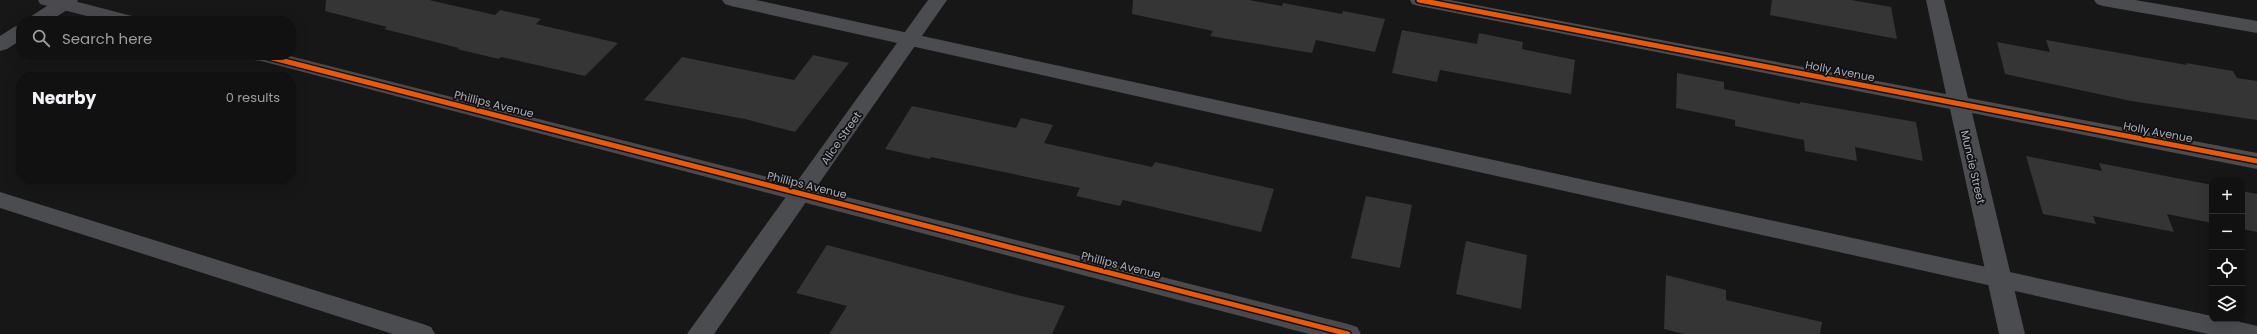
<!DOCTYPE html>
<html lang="en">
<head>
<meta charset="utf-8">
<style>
  body { margin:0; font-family:Poppins,sans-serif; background:#1e1f1f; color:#f1f3f6 }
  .controls { position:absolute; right:12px; bottom:12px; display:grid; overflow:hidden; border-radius:8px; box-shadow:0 4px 16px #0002 }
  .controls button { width:36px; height:36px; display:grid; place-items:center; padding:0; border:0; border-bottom:1px solid #303131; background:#111; color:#f1f3f6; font:20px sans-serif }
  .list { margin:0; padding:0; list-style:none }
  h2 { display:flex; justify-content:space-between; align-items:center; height:52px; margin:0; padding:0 16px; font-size:17px }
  h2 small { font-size:13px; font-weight:400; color:#9c9d9f }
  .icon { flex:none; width:22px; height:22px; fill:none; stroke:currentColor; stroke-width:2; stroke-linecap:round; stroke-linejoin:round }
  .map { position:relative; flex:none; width:2257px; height:334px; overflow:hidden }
  .search { position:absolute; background:#111; box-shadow:0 4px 16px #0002; left:16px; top:16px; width:280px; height:44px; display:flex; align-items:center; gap:10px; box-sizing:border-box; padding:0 14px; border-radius:16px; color:#9c9d9f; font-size:15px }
  .panel { position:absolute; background:#111; box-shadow:0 4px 16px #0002; left:16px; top:72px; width:280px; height:112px; border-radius:16px }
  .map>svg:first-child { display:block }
</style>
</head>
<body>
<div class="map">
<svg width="2257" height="334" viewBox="0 0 2257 334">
  <rect width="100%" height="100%" fill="#171717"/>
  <path fill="#353536" d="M326,0h103l66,15 5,-5 41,9 -5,5 82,19 -33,33 -84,-19 -2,2 -42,-10 2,-1 -75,-19 3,-2 -62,-16z
    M1133,0h116l33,6 1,-3 59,11 1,-3 42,8 -10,33 -59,-12 -4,13 -102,-17 3,-5 -81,-17z
    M1772,0h79l40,7 6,32 -127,-24z
    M1402,30l75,14 2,-11 44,9 -1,7 53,11 -4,34 -131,-24 -3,12 -45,-9z
    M2046,40l141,25 -1,-2 47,8 4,7 20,3v39l-126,-19 -126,-27 -8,-32 53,10z
    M813,55l36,8 -54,69 -50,-13 -101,-19 38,-43 112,23z
    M1677,73l47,9v7l76,15v-2l116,20 7,39 -68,-14 2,14 -52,-10 -1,-11 -69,-14v-6l-59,-12z
    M912,106l104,22 5,-10 32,7 -9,18 108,24 3,-5 119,27 -13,43 -138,-32 -3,6 -44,-10 4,-8 -149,-31 -1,2 -45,-10z
    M2026,156l76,15 -3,-8 113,22v38l-45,-9 7,18 -81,-16 3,8 -53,-10z
    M2242,191l15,3v38l-15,-3z
    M1366,196l46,9 -12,63 -49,-10z
    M1466,241l61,14 -6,54 -65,-15z
    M827,245l190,50 48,11 -13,28h-223l18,-28 -51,-13z
    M1666,275l60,15v10l96,22 -2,12h-136l-20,-5z"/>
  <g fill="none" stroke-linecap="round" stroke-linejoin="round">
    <path fill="#4b4c50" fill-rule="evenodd" d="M722,0h34l1456,316v3c15,0 30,3 45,7v8h-49l-1477,-328 -6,-2z
      M2094,0h41l122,21v12l-154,-27 -6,-2z
      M0,192l423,132 8,3 4,7h-42l-393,-126z"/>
    <path fill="#4b4c50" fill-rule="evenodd" d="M56,0h22l-2,4 -26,17h-23l3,-4z
      M928,0h19l-233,334h-27z
      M1410,0h40l496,94 -20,-94h18l24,98 289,55v16l-285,-56 53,221h-26l-49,-225 -531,-103 -7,-2z
      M21,25v15l-14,9 -7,2v-15l14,-9z"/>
    <path fill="#4a4a4e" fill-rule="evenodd" d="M38,0h32l66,17 3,4h-33l-66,-17z
      M251,55h35l1062,269 9,3 4,7h-52l-1048,-273 -7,-1z"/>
    <g stroke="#111113" stroke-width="8">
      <path id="cycleway" d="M1419,0l838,161
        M261,55l1087,279"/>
    </g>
    <use href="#cycleway" stroke="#e8590c" stroke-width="5"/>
  </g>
  <g text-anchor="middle" stroke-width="3.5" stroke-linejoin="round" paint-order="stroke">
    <g font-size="11" fill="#a8adb8" stroke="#111113">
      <text transform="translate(1840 71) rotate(11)" y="4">Holly Avenue</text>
      <text transform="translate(494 104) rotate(14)" y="4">Phillips Avenue</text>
      <text transform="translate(2158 132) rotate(11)" y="4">Holly Avenue</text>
      <text transform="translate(841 138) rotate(-55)" y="4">Alice Street</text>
      <text transform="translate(1973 167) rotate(77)" y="4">Muncie Street</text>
      <text transform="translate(807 185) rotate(14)" y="4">Phillips Avenue</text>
      <text transform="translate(1121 265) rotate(14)" y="4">Phillips Avenue</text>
    </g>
  </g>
</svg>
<div class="controls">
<button>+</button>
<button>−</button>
<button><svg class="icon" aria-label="locate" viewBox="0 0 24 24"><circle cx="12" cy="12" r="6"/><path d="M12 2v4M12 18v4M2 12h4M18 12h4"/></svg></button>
<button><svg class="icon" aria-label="layers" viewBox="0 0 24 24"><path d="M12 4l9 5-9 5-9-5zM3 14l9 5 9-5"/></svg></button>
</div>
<div class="search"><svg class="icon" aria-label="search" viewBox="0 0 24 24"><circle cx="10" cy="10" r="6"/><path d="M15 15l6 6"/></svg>Search here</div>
<section class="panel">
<h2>Nearby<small>0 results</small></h2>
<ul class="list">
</ul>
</section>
</div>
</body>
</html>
